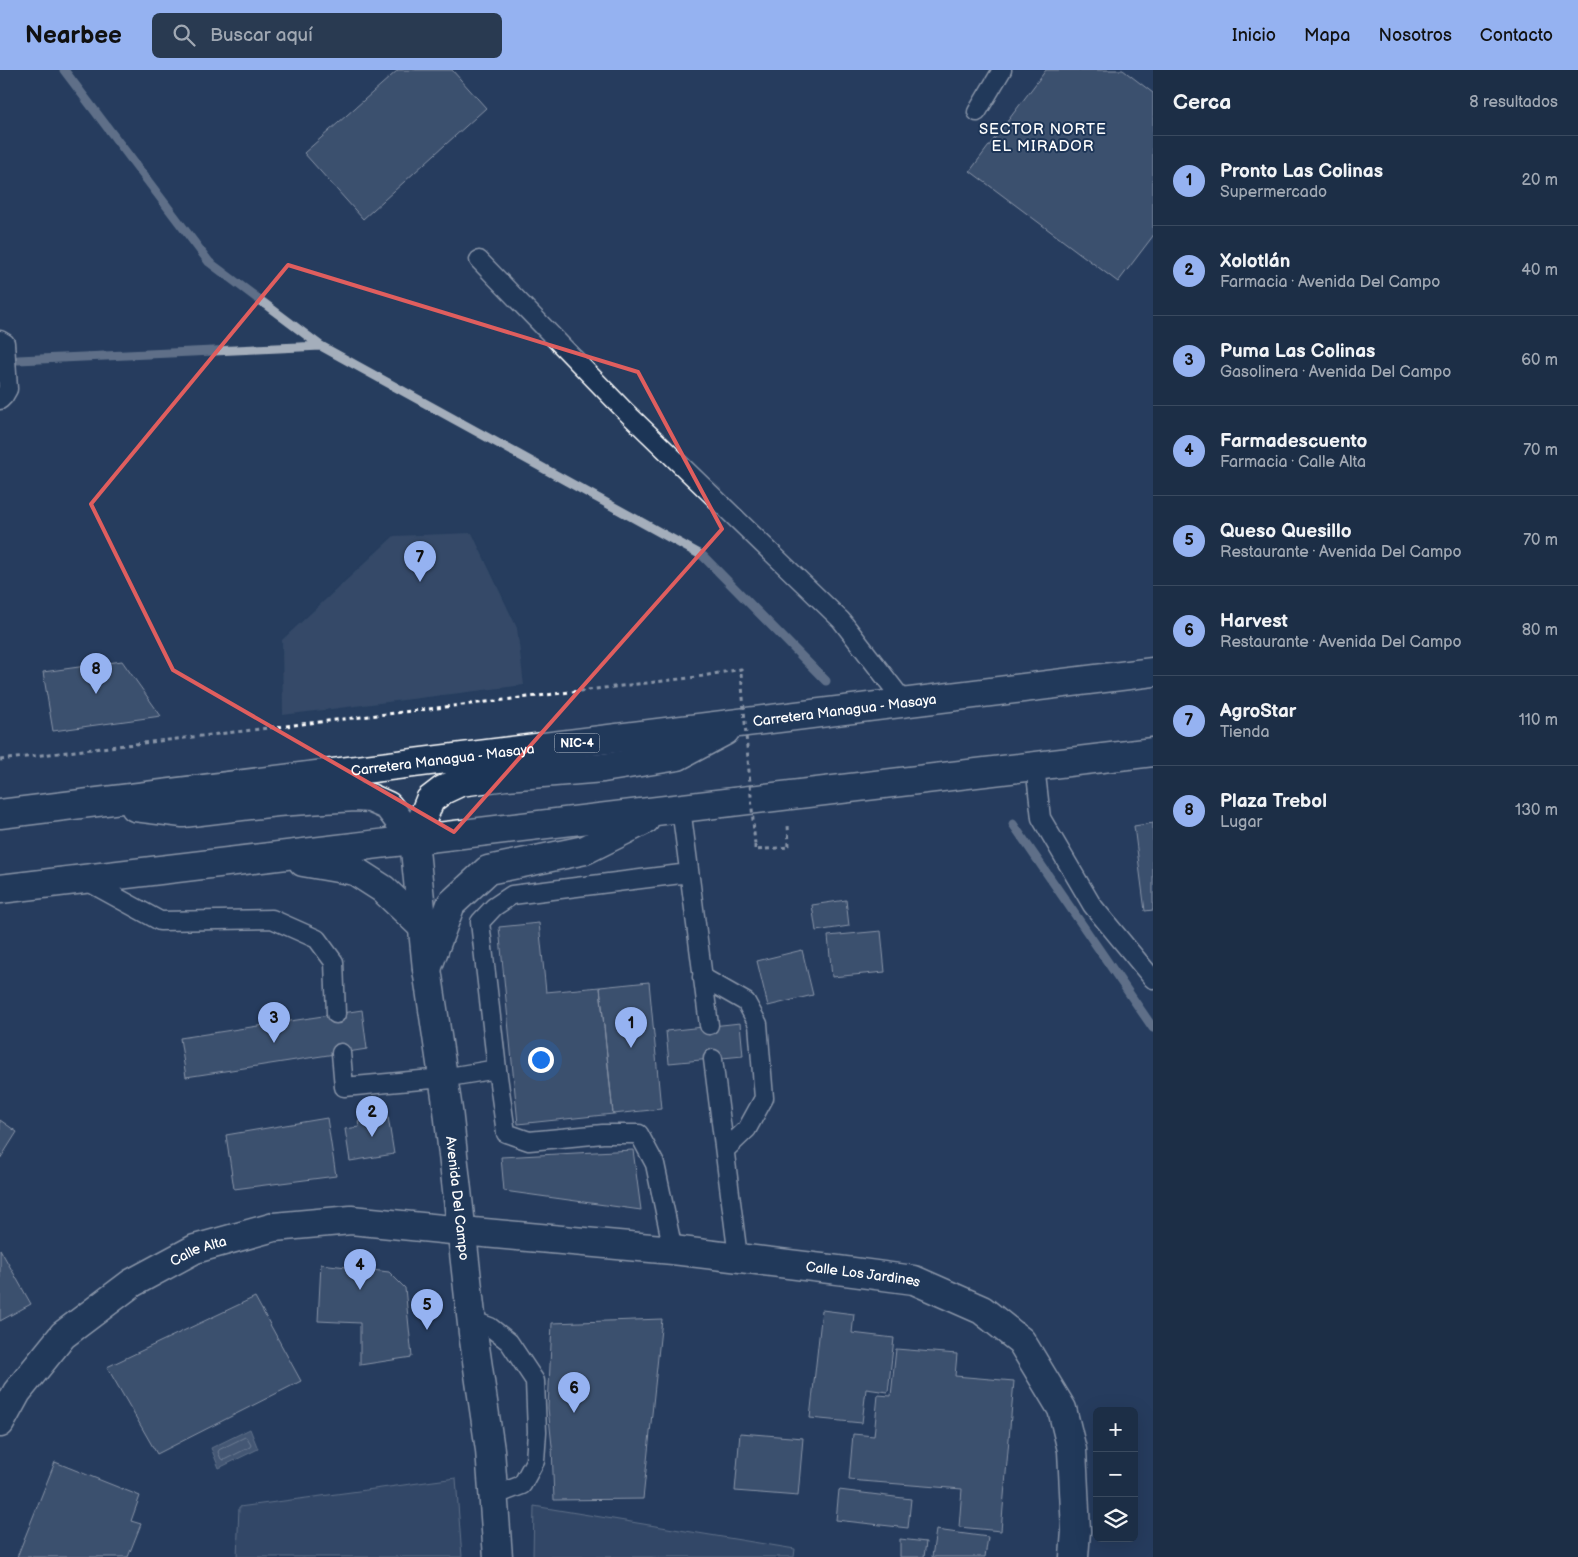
<!DOCTYPE html>
<html lang="es">
<head>
<meta charset="utf-8">
<style>
  body { margin:0; font-family:"Balsamiq Sans",sans-serif; background:#293a51; color:#f1f3f6 }
  .controls { position:absolute; right:15px; bottom:15px; display:grid; overflow:hidden; border-radius:8px; box-shadow:0 5px 20px #0002 }
  .controls button { width:45px; height:45px; display:grid; place-items:center; padding:0; border:0; border-bottom:1px solid #3a4a5f; background:#1c2e46; color:#f1f3f6; font:25px sans-serif }
  .you { position:absolute; left:540px; top:989px; width:18px; height:18px; margin:-12px; border:4px solid #fff; border-radius:50%; background:#1a73e8; box-shadow:0 0 0 8px #1a73e833 }
  .badge { display:grid; place-items:center; width:32px; height:32px; border-radius:50%; background:#95b2f1; color:#111; font-size:16px; font-weight:700 }
  .pin { position:absolute; translate:-50% -41px; filter:drop-shadow(0 1px 2px #0008) }
  .pin::after { content:''; position:absolute; top:26px; width:18px; height:15px; background:inherit; clip-path:polygon(0 0,100% 0,50% 100%) }
  .list { margin:0; padding:0; list-style:none }
  h2 { display:flex; justify-content:space-between; align-items:center; height:65px; margin:0; padding:0 20px; font-size:21px }
  h2 small { font-size:16px; font-weight:400; color:#a0a8b3 }
  .list li { display:grid; grid-template-columns:32px 1fr auto; gap:15px; align-items:center; box-sizing:border-box; height:90px; padding:0 20px; border-top:1px solid #3a4a5f }
  .list b { display:block; font-size:19px; white-space:nowrap }
  .list p { margin:0; font-size:16px; white-space:nowrap; color:#a0a8b3 }
  .list em { font-size:16px; font-style:normal; color:#a0a8b3 }
  .icon { flex:none; width:28px; height:28px; fill:none; stroke:currentColor; stroke-width:2; stroke-linecap:round; stroke-linejoin:round }
  .map { position:relative; flex:none; width:1153px; height:1487px; overflow:hidden }
  header { display:flex; align-items:center; gap:30px; box-sizing:border-box; height:70px; padding:0 25px; background:#95b2f1; color:#111 }
  header strong { font-size:24px }
  nav { display:flex; gap:28px; margin-inline-start:auto; font-size:18px }
  .search { width:350px; height:45px; background:#293a51; display:flex; align-items:center; gap:12px; box-sizing:border-box; padding:0 18px; border-radius:8px; color:#a0a8b3; font-size:19px }
  main { display:flex }
  aside { flex:1; background:#1c2e46 }
  .map>svg:first-child { display:block }
</style>
</head>
<body>
<header>
<strong>Nearbee</strong>
<div class="search"><svg class="icon" aria-label="search" viewBox="0 0 24 24"><circle cx="10" cy="10" r="6"/><path d="M15 15l6 6"/></svg>Buscar aquí</div>
<nav><a>Inicio</a><a>Mapa</a><a>Nosotros</a><a>Contacto</a></nav>
</header>
<main>
<div class="map">
<svg width="1153" height="1487" viewBox="0 0 1153 1487">
  <rect width="100%" height="100%" fill="#263d5e"/>
  <filter id="ink" filterUnits="userSpaceOnUse"><feTurbulence type="fractalNoise" baseFrequency=".02" numOctaves="2"/><feDisplacementMap in="SourceGraphic" scale="10" xChannelSelector="R" yChannelSelector="G"/><feConvolveMatrix kernelMatrix="1 2 1 2 8 2 1 2 1" color-interpolation-filters="sRGB"/></filter>
  <g filter="url(#ink)">
    <path fill="#344a68" d="M472,463l45,95 7,57 -241,30 -1,-75 112,-104z"/>
    <path fill="#425672" stroke="#a0aab8" d="M456,1408l6,79h-225l2,-50z
      M534,1436l261,43 -1,8h-261z"/>
    <path fill="#67788e" stroke="#a4aebb" d="M250,1359l8,20 -39,19 -8,-20z"/>
    <g fill="none" stroke-linecap="round" stroke-linejoin="round">
      <path stroke="#c2c9d2" stroke-width="1" d="M246,1367l5,8 -1,2 -26,13 -3,-1 -3,-7 1,-2z"/>
      <path stroke="#a4aebb" stroke-width="9" d="M64,0l145,192 112,84
        M18,290l303,-14 382,210 123,125
        M1013,754l140,204"/>
    </g>
    <path fill="#556781" stroke="#fff" d="M398,0h54l34,38 -123,111 -59,-66z
      M1046,0h77l30,23v143l-35,46 -148,-111z
      M122,591l39,55 -108,15 -10,-59z
      M1153,753v87l-8,1 -11,-85z
      M846,830l3,26 -33,5 -4,-26z
      M539,853l7,69 54,-5 13,127 -95,10 -19,-197z
      M881,861l4,41 -53,5 -4,-41z
      M802,880l11,45 -45,11 -11,-45z
      M649,912l12,127 -48,5 -13,-127z
      M362,940l5,39 -181,28 -6,-39z
      M740,953l3,33 -74,7 -3,-32z
      M388,1047l6,37 -44,7 -5,-32 14,-2 -1,-6z
      M327,1048l9,58 -102,13 -8,-54z
      M0,1050l17,12 -17,27z
      M633,1080l8,60 -137,-19 -3,-34z
      M0,1179l31,55 -31,17z
      M321,1194l68,8 16,16 7,69 -52,8v-42l-42,-2z
      M255,1227l46,84 -144,73 -50,-87z
      M822,1240l32,4 -2,19 42,5 -6,54 -22,-3 -4,34 -52,-5z
      M662,1249l-19,180 -89,1 -2,-54 -4,-38 4,-85z
      M896,1279l61,5 -2,22 59,5 -13,150 -42,-4 3,-38 -113,-9 4,-46 21,2 4,-41 13,1z
      M740,1363l63,5 -5,58 -63,-5z
      M55,1392l85,34 -9,25 10,3 -13,33h-111z
      M839,1420l72,9 -3,29 -72,-8z
      M936,1460l52,7 -3,20h-53z
      M900,1469l26,3 -2,15h-24z"/>
    <g fill="none" stroke-linecap="round" stroke-linejoin="round">
      <g stroke="#fff" stroke-width="21">
        <path id="service" d="M977,42l25,-42
          M479,190l146,151 216,209 64,83
          M0,270l5,3 3,46 -4,7 -4,4
          M1035,696l6,52 51,87 61,74
          M681,738l28,217
          M85,810l75,41 112,-2 45,20 17,23 2,52
          M702,907l44,25 12,22 6,74 -17,31 -22,21
          M341,983l3,34 99,-9 54,-9 9,64 23,8 74,-7h36l16,30 18,86
          M713,989l25,198
          M497,999l-17,-147 14,-15 18,-12 177,-22
          M471,1250l19,7 19,15 26,39 2,51 -2,29 -13,24 -29,11"/>
      </g>
      <g stroke="#fff" stroke-width="31">
        <g id="minor">
          <path id="s1" d="M0,1353l17,-31 46,-57 69,-52 63,-34 79,-22 77,-7 111,11 211,19 157,19 84,11 68,30 39,31 41,68 10,41 4,81 -2,26"/>
        </g>
      </g>
      <g stroke="#fff" stroke-width="31">
        <g id="tertiary">
          <path id="s2" d="M414,770l13,129 21,141 25,223 17,117 8,107"/>
        </g>
      </g>
      <g stroke="#fff" stroke-width="31">
        <g id="trunk">
          <path d="M135,737l48,6 94,-11 78,-5 15,1 18,8 26,34"/>
          <path id="s3" d="M0,744l1153,-142"/>
          <path d="M414,770l16,-40 13,-10 17,-8 46,-6 97,-8 75,-12 47,-25"/>
          <path d="M303,792l52,9 28,18 40,38"/>
          <path d="M0,819c385,-44 769,-91 1153,-137"/>
          <path d="M427,899l24,-65 37,-34 97,-20 60,-30"/>
        </g>
      </g>
      <path stroke="#fff" stroke-width="3" stroke-dasharray="4 4" stroke-linecap="butt" d="M0,690l697,-83 44,-8v4
        M755,775v5l34,-3 -1,-23"/>
      <use href="#service" stroke="#1d3557" stroke-width="18"/>
      <use href="#minor" stroke="#1d3557" stroke-width="28"/>
      <use href="#tertiary" stroke="#1d3557" stroke-width="28"/>
      <use href="#trunk" stroke="#1d3557" stroke-width="28"/>
      <path stroke="#fff" stroke-width="3" stroke-dasharray="4 4" stroke-linecap="butt" d="M741,603l14,172"/>
    </g>
  </g>
  <path d="M0 0H1153V1487H0ZM288,195l350,107 84,157 -268,303 -281,-162 -82,-166z" fill="#263d5e" fill-opacity=".55" fill-rule="evenodd"/>
  <path fill="none" stroke="#e05e5e" stroke-width="4" stroke-linejoin="round" d="M288,195l350,107 84,157 -268,303 -281,-162 -82,-166z"/>
  <g text-anchor="middle" stroke-width="4" stroke-linejoin="round" paint-order="stroke">
    <rect fill="#1d3557" stroke="#bbc2cd" stroke-width="1" x="554.5" y="663.5" width="45" height="19" rx="4"/>
    <g font-size="12" font-weight="bold" fill="#fff">
      <text x="577" y="677">NIC-4</text>
    </g>
    <g font-size="14" fill="#fff" stroke="#1d3557">
      <text dy="5" stroke="none"><textPath href="#s3" startOffset="851">Carretera Managua - Masaya</textPath></text>
      <text dy="5" stroke="none"><textPath href="#s3" startOffset="446">Carretera Managua - Masaya</textPath></text>
      <text dy="5" stroke="none"><textPath href="#s2" startOffset="361">Avenida Del Campo</textPath></text>
      <text dy="5" stroke="none"><textPath href="#s1" startOffset="269">Calle Alta</textPath></text>
      <text dy="5" stroke="none"><textPath href="#s1" startOffset="941">Calle Los Jardines</textPath></text>
    </g>
    <g font-size="15" letter-spacing="1" fill="#fff" stroke="#1d3557">
      <text x="1043" y="64">SECTOR NORTE<tspan x="1043" dy="17">EL MIRADOR</tspan></text>
    </g>
  </g>
</svg>
<div class="controls">
<button>+</button>
<button>−</button>
<button><svg class="icon" aria-label="layers" viewBox="0 0 24 24"><path d="M12 4l9 5-9 5-9-5zM3 14l9 5 9-5"/></svg></button>
</div>
<div class="you"></div>
<div class="pin badge" style="left:631px;top:978px">1</div>
<div class="pin badge" style="left:372px;top:1067px">2</div>
<div class="pin badge" style="left:274px;top:973px">3</div>
<div class="pin badge" style="left:360px;top:1220px">4</div>
<div class="pin badge" style="left:427px;top:1260px">5</div>
<div class="pin badge" style="left:574px;top:1343px">6</div>
<div class="pin badge" style="left:420px;top:512px">7</div>
<div class="pin badge" style="left:96px;top:624px">8</div>
</div>
<aside>
<h2>Cerca<small>8 resultados</small></h2>
<ul class="list">
<li><span class="badge">1</span><div><b>Pronto Las Colinas</b><p>Supermercado</p></div><em>20 m</em></li>
<li><span class="badge">2</span><div><b>Xolotlán</b><p>Farmacia · Avenida Del Campo</p></div><em>40 m</em></li>
<li><span class="badge">3</span><div><b>Puma Las Colinas</b><p>Gasolinera · Avenida Del Campo</p></div><em>60 m</em></li>
<li><span class="badge">4</span><div><b>Farmadescuento</b><p>Farmacia · Calle Alta</p></div><em>70 m</em></li>
<li><span class="badge">5</span><div><b>Queso Quesillo</b><p>Restaurante · Avenida Del Campo</p></div><em>70 m</em></li>
<li><span class="badge">6</span><div><b>Harvest</b><p>Restaurante · Avenida Del Campo</p></div><em>80 m</em></li>
<li><span class="badge">7</span><div><b>AgroStar</b><p>Tienda</p></div><em>110 m</em></li>
<li><span class="badge">8</span><div><b>Plaza Trebol</b><p>Lugar</p></div><em>130 m</em></li>
</ul>
</aside>
</main>
</body>
</html>
